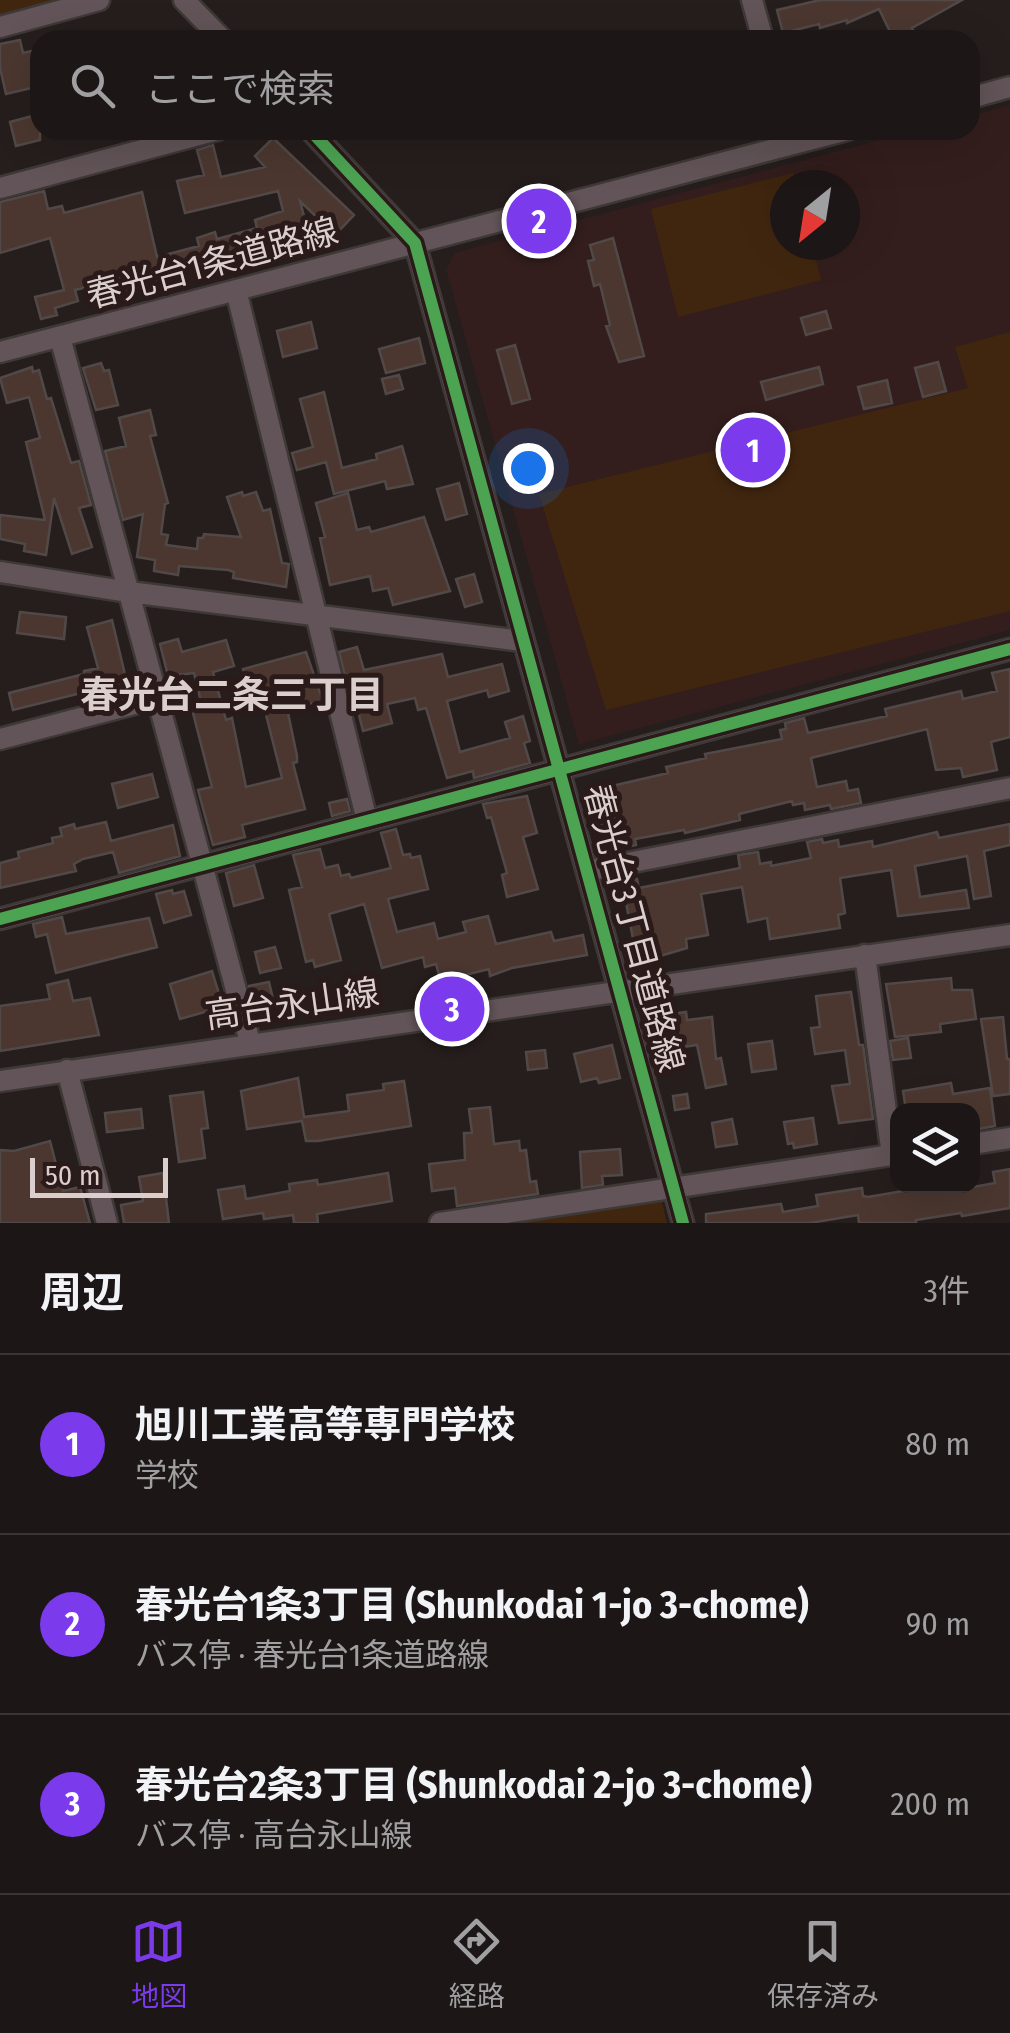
<!DOCTYPE html>
<html lang="ja">
<head>
<meta charset="utf-8">
<style>
  body { margin:0; font-family:"Fira Sans Condensed","Noto Sans JP",sans-serif; background:#292323; color:#f1f3f6 }
  .controls { position:absolute; right:30px; bottom:30px; display:grid; overflow:hidden; border-radius:20px; box-shadow:0 10px 40px #0002 }
  .controls button { width:90px; height:90px; display:grid; place-items:center; padding:0; border:0; border-bottom:2px solid #3a3535; background:#1c1616; color:#f1f3f6; font:50px sans-serif }
  .compass { position:absolute; left:770px; top:170px; width:90px; height:90px; border-radius:50%; background:#1c1616; box-shadow:0 10px 40px #0002; rotate:210deg }
  .scale { position:absolute; left:30px; bottom:25px; width:138px; box-sizing:border-box; padding-left:10px; border:5px solid #dbcfce; border-top:0; font-size:28px; line-height:35px; white-space:nowrap; color:#dbcfce; -webkit-text-stroke:8px #2a1a19; paint-order:stroke }
  .you { position:absolute; left:528px; top:468px; width:35px; height:35px; margin:-25px; border:8px solid #fff; border-radius:50%; background:#1a73e8; box-shadow:0 0 0 15px #1a73e833 }
  .badge { display:grid; place-items:center; width:65px; height:65px; border-radius:50%; background:#7c3aed; color:#fff; font-size:32px; font-weight:700 }
  .pin { position:absolute; translate:-50% -50%; border:5px solid #fff; box-shadow:0 2px 10px #0006 }
  .list { margin:0; padding:0; list-style:none }
  h2 { display:flex; justify-content:space-between; align-items:center; height:130px; margin:0; padding:0 40px; font-size:42px }
  h2 small { font-size:32px; font-weight:400; color:#a09fa1 }
  .list li { display:grid; grid-template-columns:65px 1fr auto; gap:30px; align-items:center; box-sizing:border-box; height:180px; padding:0 40px; border-top:2px solid #3a3535 }
  .list b { display:block; font-size:38px; white-space:nowrap }
  .list p { margin:0; font-size:32px; white-space:nowrap; color:#a09fa1 }
  .list em { font-size:32px; font-style:normal; color:#a09fa1 }
  .icon { flex:none; width:55px; height:55px; fill:none; stroke:currentColor; stroke-width:2; stroke-linecap:round; stroke-linejoin:round }
  .map { position:relative; flex:none; width:1010px; height:1223px; overflow:hidden }
  .search { position:absolute; background:#1c1616; box-shadow:0 10px 40px #0002; left:30px; right:30px; top:30px; height:110px; display:flex; align-items:center; gap:25px; box-sizing:border-box; padding:0 35px; border-radius:30px; color:#a09fa1; font-size:38px }
  .sheet { height:670px; background:#1c1616 }
  nav { display:flex; justify-content:space-around; align-items:center; box-sizing:border-box; height:140px; border-top:2px solid #3a3535; background:#1c1616; font-size:28px; color:#a09fa1 }
  nav a { display:grid; justify-items:center; gap:5px }
  nav .on { color:#7c3aed }
  .map>svg:first-child { display:block }
</style>
</head>
<body>
<div class="map">
<svg width="1010" height="1223" viewBox="0 0 1010 1223">
  <rect width="100%" height="100%" fill="#261e1d"/>
  <path fill="#331e1d" fill-rule="evenodd" d="M1010,105v525l-431,114 -133,-475 9,-16 462,-123h53v-14zM785,185h60v60h-60z"/>
  <path fill="#40260f" d="M0,0h99l-99,27z
    M793,173l3,12h-11v60h27l9,35 -143,37 -27,-108z
    M1010,332v279l-404,99 -67,-216 429,-106 -13,-41z
    M661,1198l6,25h-171z"/>
  <path fill="#4b372f" stroke="#514948" stroke-width="2.5" d="M820,0h142l-50,28 6,12h-24l-15,-31 -32,14v-3l-27,8 -1,-4 -36,9 -6,-23z
    M20,40l3,13 17,-4v37l-34,8 -6,-26v-24z
    M40,114v26l-24,6 -6,-24z
    M273,138l81,77 -19,20 -35,-34 10,38 -104,29 -1,-4 -43,10 1,7 -33,8 2,8 -14,3 -6,-19 -37,9 3,11 -23,7 2,7 -16,4 -6,-22 29,-7 -14,-52 -50,15v-51l44,-11 4,18 14,-3 2,7 78,-21 15,65 42,-11 -2,-8 18,-6 2,7 40,-11 -2,-8 28,-9 -5,-20 -93,22 -8,-32 27,-6 -7,-25 16,-5 8,32 44,-10 -10,-11z
    M613,238l31,118 -25,6 -13,-36 4,-1 -10,-41 -6,2 -6,-25 6,-1 -4,-15z
    M826,311l5,17 -25,7 -5,-17z
    M311,322l6,26 -34,9 -6,-26z
    M419,338l6,25 -39,10 -7,-24z
    M515,345l15,54 -18,5 -15,-54z
    M938,362l8,29 -23,6 -8,-29z
    M101,363l3,8 5,-1 9,35 -22,5 -13,-42z
    M32,367l1,5 6,-2 8,29 4,-1 20,65 8,-2 12,44 -12,3 13,39 -20,7 -18,-56 -8,57 -22,-4 1,-7 -25,-5v-24l45,5 -19,-78 14,-4 -11,-41 -22,6 -7,-25z
    M819,367l4,17 -57,16 -5,-18z
    M399,375l4,14 -17,5 -4,-15z
    M887,380l5,23 -28,6 -6,-22z
    M324,392l18,76 35,-9 -1,-5 26,-8 11,38 -26,5 -2,-8 -51,13 -8,-32 -29,8 -5,-17 21,-6 -13,-48z
    M150,410l6,25 -6,1 18,67 -3,1 -4,30 7,1 -2,10 31,4 1,-11h5l1,-4 37,3 -14,-40 15,-5 1,4 13,-4 7,19 7,-2 12,54 7,1 -3,23 -53,-9 1,-6 -6,-2 -49,-4 -1,9 -24,-4 1,-11 -18,-3 6,-43 -20,6 -18,-69 21,-5 -7,-28z
    M459,483l8,31 -21,6 -9,-31z
    M348,493l9,37 12,-3 2,5 53,-15 26,74 -57,14 -5,-17 -15,3 -3,-15 -40,9 -10,-47 5,-1 -9,-34z
    M474,574l8,28 -17,5 -9,-28z
    M20,612l46,5 -2,22 -47,-6z
    M112,620l16,67 -22,6 -1,-3 -16,1 -76,19 -4,-17 75,-19v-3l14,-3 -11,-41z
    M178,639l4,13 44,-12 8,26 -21,6 13,48 6,-2 14,69 36,-9 -22,-87 -9,3 -8,-25 63,-17 17,49 -36,7 10,48v6l-4,1 12,46 -63,16 3,12 -32,8 -15,-55 14,-3 -20,-78 10,-3 -8,-33 -26,3 -8,-32z
    M357,647l7,23 78,-16 6,23 54,-13 7,27 -20,6 -2,-7 -40,11 13,51 50,-14 -5,-16 18,-6 7,25 -6,2 6,20 -56,15 -1,-7 -26,7 -21,-70 -8,2 -3,-12 -28,6 5,19 -29,8 -5,-20 -4,1 -15,-60z
    M1010,669v68l-19,5 6,28 -34,7 -2,-9 -25,2 -9,-41 -116,29 6,29 29,-6 2,10 10,-2 3,14 -30,6 -1,-4 -25,5 -1,-7 -11,2 -1,-4 -53,13 1,6 -55,13 -1,-3 -49,9 1,6 -29,6 -8,-34 6,-1 -6,-27 69,-16 -2,-6 40,-9 -1,-4 77,-15 -2,-9 6,-1 -1,-6 19,-5 4,15 79,-17 -2,-7 76,-18 2,8 34,-8 -5,-18z
    M152,774l6,23 -40,11 -6,-24z
    M527,796l10,37 -14,4 15,52 -31,8 -5,-22 5,-2 -16,-56 -4,1 -4,-14z
    M347,799l3,12 -18,5 -3,-13z
    M106,822l5,19 62,-16 7,31 -61,17 -6,-21 -30,7 -9,5 2,7 -76,17v-25l19,-5 -1,-6 35,-9 -1,-5 10,-2 -2,-8 14,-4 1,5z
    M1010,824v21l-26,6 7,45 -17,3 -7,-43 -52,10 5,31 46,-7 3,18 -71,8 -7,-46 -51,8 5,35 -7,2 2,13 -70,11 -3,-21 -19,4 -6,-35 -41,7 7,41 -22,4 1,9 -30,9 -2,-11 -20,3 -13,-67 15,-3 2,9 101,-20 -2,-13 20,-3 2,12 11,-2v4l40,-8 -4,-16 15,-3 1,4 15,-3 1,7 33,-6 1,6 64,-15 2,6z
    M396,829l7,26 7,-1 1,4 9,-2 8,33 -40,10 9,33 37,-9 4,16 28,-7 -3,-10 25,-6 8,28 55,-12 3,9 29,-6 4,20 -75,13 -22,8 -1,-7 -36,9 -5,-6 -9,3 -3,-11 -11,3 -2,-10 -41,11 -18,-64 -35,10 12,46 -26,7 -2,-7 -7,2 -17,-72 13,-3 -9,-32 27,-6 5,19 13,-3 3,11 8,-2 2,4 40,-10 -10,-35z
    M254,865l9,33 -29,8 -8,-33z
    M172,890l1,4 11,-3 7,24 -27,8 -8,-29z
    M62,917l4,17 83,-16 8,29 -101,26 -9,-39 -11,3 -3,-13z
    M275,947l6,21 -21,5 -5,-21z
    M212,971l11,36 -43,12 -10,-35z
    M951,978l1,12h20l4,29 -36,5 1,8 -46,5 -9,-53z
    M68,980l5,21 17,-3 9,37 -99,16v-45l50,-7 -3,-14z
    M269,982l5,21 -19,5 -6,-22z
    M851,992l8,53h4l10,74 -34,4 -7,-37 18,-2 -5,-34 -30,4 -4,-26 9,-1 -4,-31z
    M686,1012l1,8 25,-3 4,42 5,-1 5,26 -20,4 -9,-43 -35,5 -5,-34z
    M1003,1017l4,42h3v35l-17,2 -12,-77z
    M908,1038l3,20 -18,2 -3,-19z
    M772,1041l4,28 -24,3 -4,-28z
    M612,1045l8,33 -21,5 -2,-5 -16,4 -7,-28z
    M545,1050l2,18 -19,2 -2,-18z
    M298,1078l6,39 45,-6 -2,-16 37,-5 -1,-6 21,-3 7,45 -93,15h-12l-4,-20 -55,8 -6,-38z
    M951,1083l2,11 37,-6 5,38 -22,4 -1,-20h-66l-3,-19z
    M203,1092l5,36 -7,1 4,29 -26,4 -9,-66z
    M687,1094l2,14 -14,2 -2,-14z
    M490,1107l4,37 25,-3 1,10 6,-1 4,32 6,-1 2,13 -81,12 -2,-18 -23,3 -3,-27 36,-4 -1,-27h8l-3,-24z
    M141,1109l2,19 -36,4 -2,-19z
    M813,1118l4,26 -23,4 -1,-5 -5,1 -4,-22z
    M732,1119l5,25 -21,3 -4,-24z
    M50,1141l13,50 17,-4 10,36h-90v-73l14,1z
    M620,1149l2,26 -20,1 1,9 -21,3 -2,-36z
    M1010,1169v39l-48,8 -1,-3 -45,7v3h-57l-1,-8 -48,8h-104v-9l75,-10 2,8 35,-6 -2,-11 46,-7 1,8 5,1 64,-11h19l1,5 43,-8 -2,-11z
    M163,1173l6,50h-45l-3,-18 22,-4 -4,-24z
    M388,1173l4,28 -75,13 1,9h-24l-1,-8 -29,4 -1,-6 -40,6 -5,-29 26,-4 2,13 44,-8 -1,-7 28,-4 1,5z"/>
  <g fill="none" stroke-linecap="round" stroke-linejoin="round">
    <g stroke="#3e3837" stroke-width="25">
      <path id="minor" d="M184,0l39,40
        M752,0l11,40
        M0,27l99,-27
        M970,98l40,-11
        M310,130l105,113 268,980
        M0,188l217,-58
        M236,290l131,531
        M60,337l190,705
        M0,352l847,-222
        M0,572l129,20 393,49
        M0,739l157,-41
        M587,871l423,-83
        M0,919l1010,-270
        M865,955l27,200
        M67,1070l40,153
        M0,1081l1010,-146
        M972,1144l38,-6
        M440,1223l458,-69"/>
    </g>
    <use href="#minor" stroke="#625458" stroke-width="20"/>
    <g stroke="#2a1a19" stroke-width="19">
      <path id="cycleway" d="M310,130l105,113 268,980
        M0,919l1010,-270"/>
    </g>
    <use href="#cycleway" stroke="#4ca352" stroke-width="12"/>
  </g>
  <g text-anchor="middle" stroke-width="10" stroke-linejoin="round" paint-order="stroke">
    <g font-size="35" fill="#dbcfce" stroke="#2a1a19">
      <text transform="translate(212 263) rotate(-15)" y="12">春光台1条道路線</text>
      <text transform="translate(634 928) rotate(75)" y="12">春光台3丁目道路線</text>
      <text transform="translate(292 1004) rotate(-8)" y="12">高台永山線</text>
    </g>
    <g font-size="38" font-weight="bold" fill="#dbcfce" stroke="#2a1a19">
      <text x="232" y="708">春光台二条三丁目</text>
    </g>
  </g>
</svg>
<div class="controls">
<button><svg class="icon" aria-label="layers" viewBox="0 0 24 24"><path d="M12 4l9 5-9 5-9-5zM3 14l9 5 9-5"/></svg></button>
</div>
<svg class="compass" viewBox="-18 -18 36 36"><path d="M0-13l5 13h-10z" fill="#e53935"/><path d="M0 13l5-13h-10z" fill="#a09fa1"/></svg>
<div class="scale">50 m</div>
<div class="you"></div>
<div class="pin badge" style="left:753px;top:450px">1</div>
<div class="pin badge" style="left:539px;top:221px">2</div>
<div class="pin badge" style="left:452px;top:1009px">3</div>
<div class="search"><svg class="icon" aria-label="search" viewBox="0 0 24 24"><circle cx="10" cy="10" r="6"/><path d="M15 15l6 6"/></svg>ここで検索</div>
</div>
<section class="sheet">
<h2>周辺<small>3件</small></h2>
<ul class="list">
<li><span class="badge">1</span><div><b>旭川工業高等専門学校</b><p>学校</p></div><em>80 m</em></li>
<li><span class="badge">2</span><div><b>春光台1条3丁目 (Shunkodai 1-jo 3-chome)</b><p>バス停 · 春光台1条道路線</p></div><em>90 m</em></li>
<li><span class="badge">3</span><div><b>春光台2条3丁目 (Shunkodai 2-jo 3-chome)</b><p>バス停 · 高台永山線</p></div><em>200 m</em></li>
</ul>
</section>
<nav>
<a class="on"><svg class="icon" aria-label="map" viewBox="0 0 24 24"><path d="M3 6l6-2 6 2 6-2v14l-6 2-6-2-6 2zM9 4v14M15 6v14"/></svg>地図</a>
<a><svg class="icon" aria-label="directions" viewBox="0 0 24 24"><path d="M12 3l9 9-9 9-9-9zM9 14v-3h6M13 9l2 2-2 2"/></svg>経路</a>
<a><svg class="icon" aria-label="saved" viewBox="0 0 24 24"><path d="M7 4h10v16l-5-4-5 4z"/></svg>保存済み</a>
</nav>
</body>
</html>
